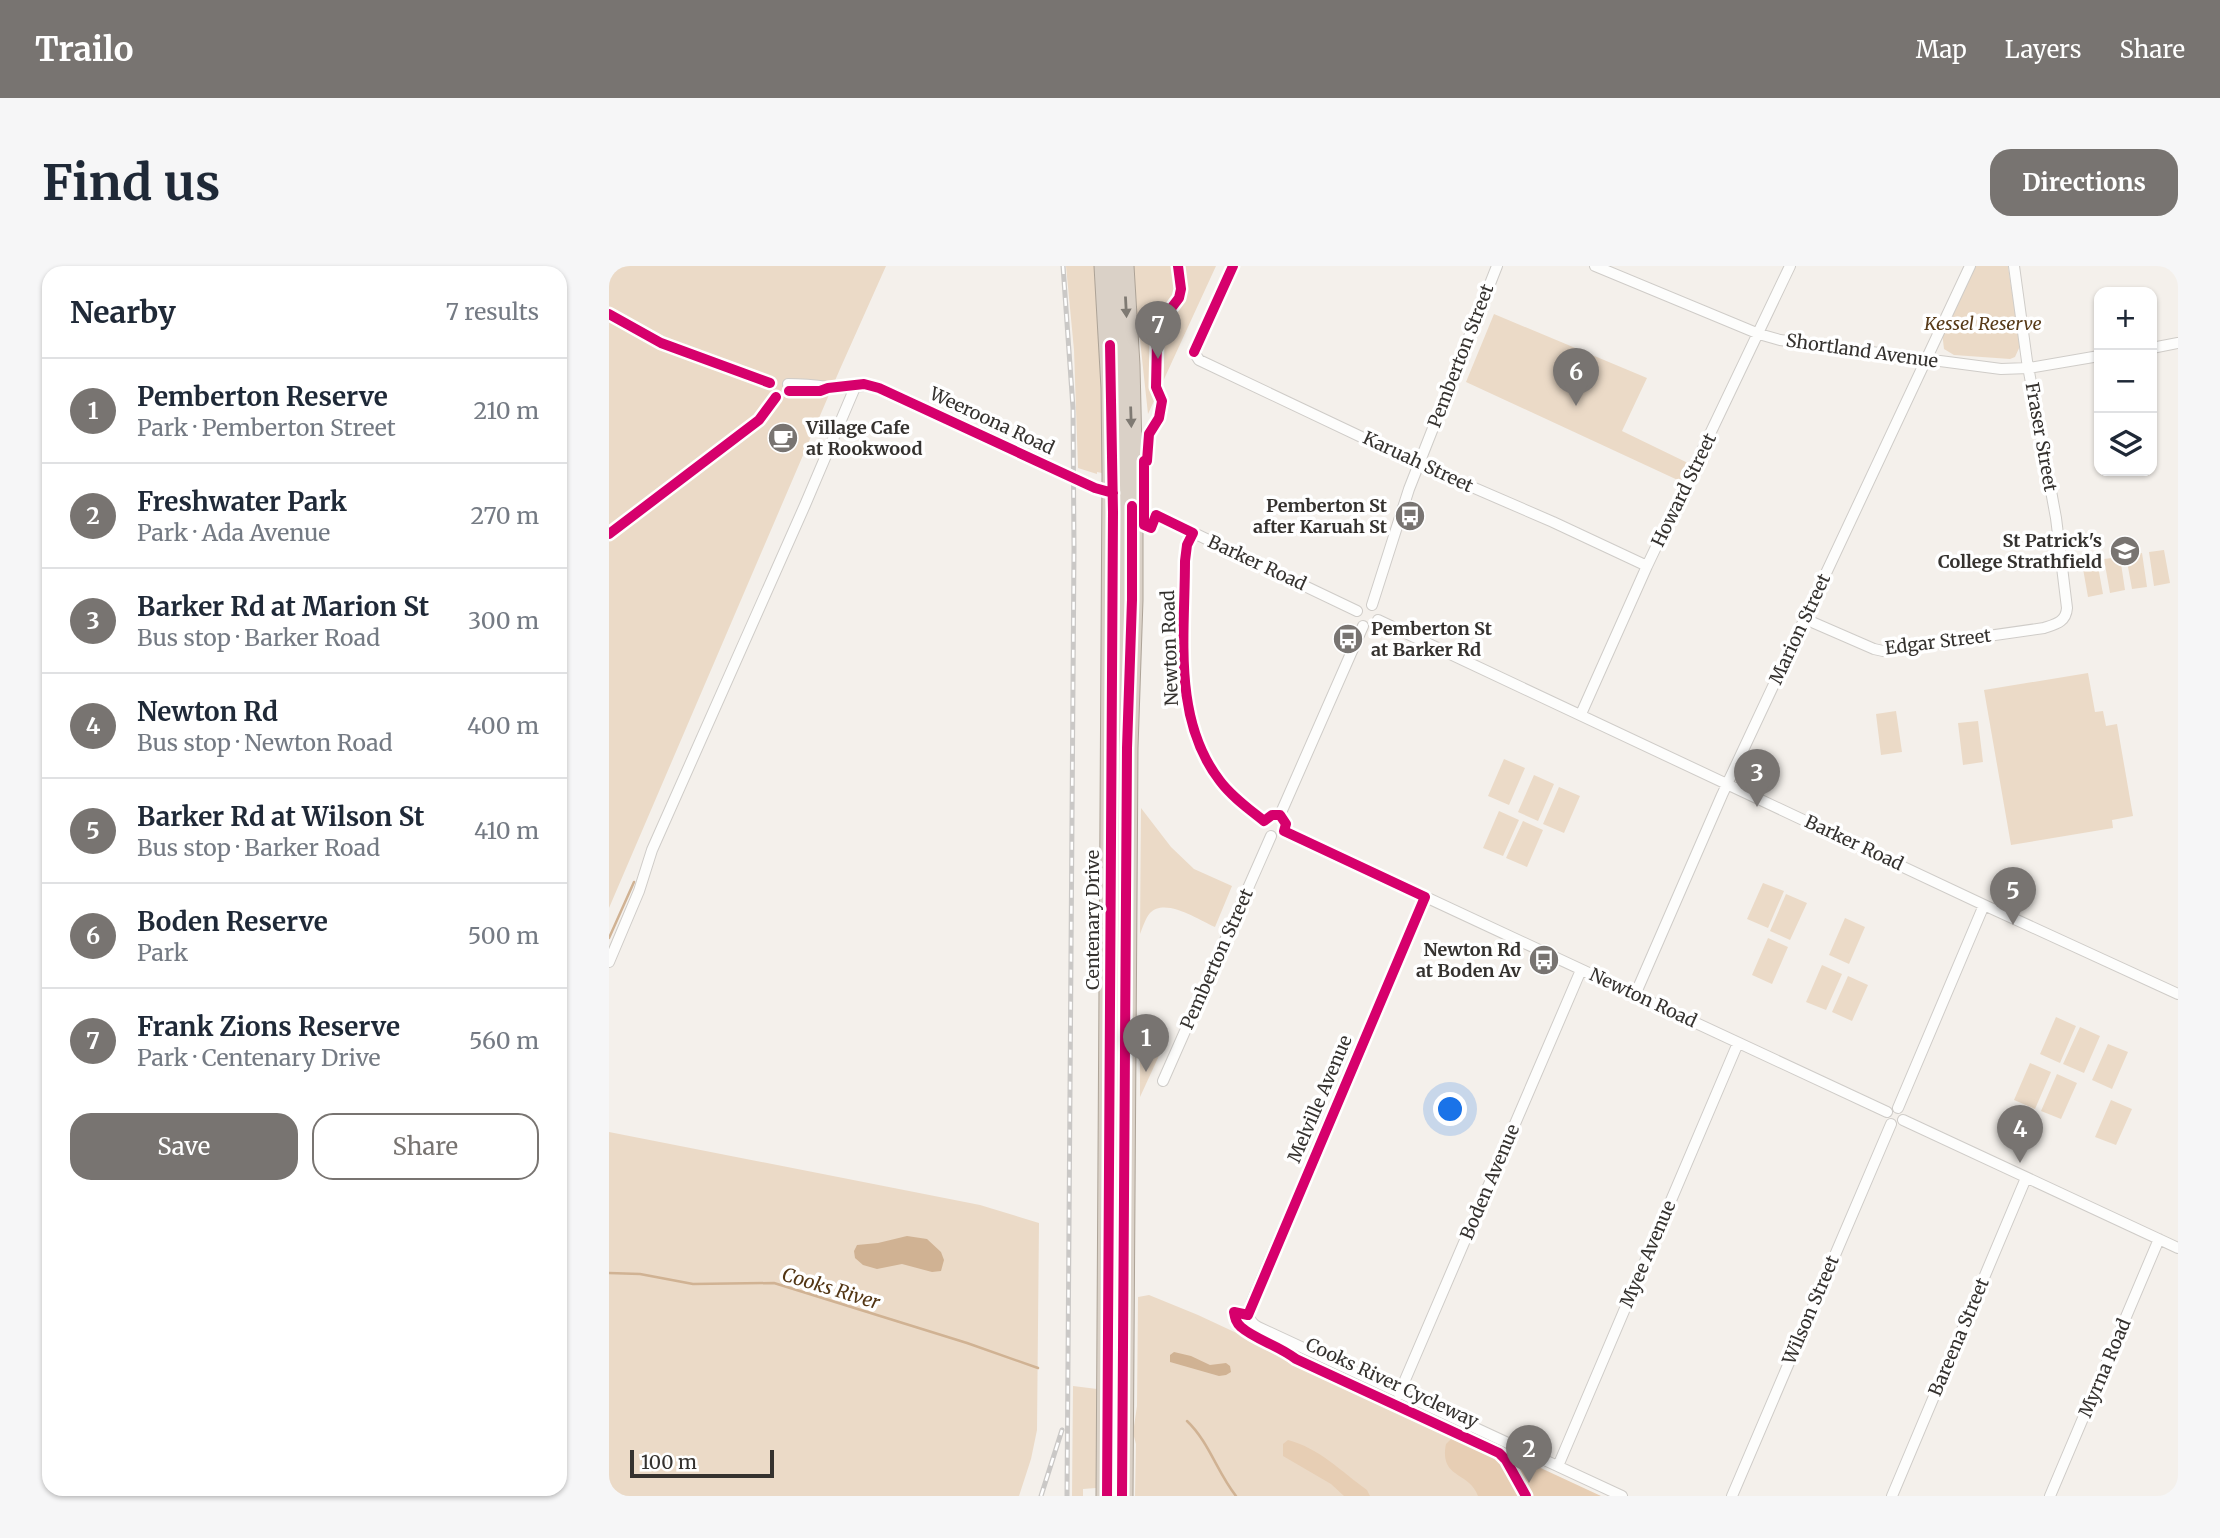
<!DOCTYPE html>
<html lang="en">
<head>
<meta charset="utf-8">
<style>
  body { margin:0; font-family:Merriweather,serif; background:#f6f6f7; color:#1f2937 }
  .controls { position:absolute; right:21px; top:21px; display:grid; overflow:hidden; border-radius:14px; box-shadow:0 2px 5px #0004 }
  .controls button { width:63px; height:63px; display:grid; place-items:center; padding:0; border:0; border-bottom:2px solid #e0e1e3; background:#fff; color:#1f2937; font:35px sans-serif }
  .scale { position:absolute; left:21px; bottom:18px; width:144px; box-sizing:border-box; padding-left:7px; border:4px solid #35322f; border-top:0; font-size:19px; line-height:24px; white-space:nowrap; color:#35322f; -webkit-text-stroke:5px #fff; paint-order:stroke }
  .you { position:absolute; left:842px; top:844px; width:24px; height:24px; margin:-18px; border:5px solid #fff; border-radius:50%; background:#1a73e8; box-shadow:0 0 0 10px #1a73e833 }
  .badge { display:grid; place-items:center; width:46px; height:46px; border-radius:50%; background:#787471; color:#fff; font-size:23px; font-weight:700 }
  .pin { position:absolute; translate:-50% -58px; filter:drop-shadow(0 2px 4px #0008) }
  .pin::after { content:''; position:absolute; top:37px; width:24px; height:21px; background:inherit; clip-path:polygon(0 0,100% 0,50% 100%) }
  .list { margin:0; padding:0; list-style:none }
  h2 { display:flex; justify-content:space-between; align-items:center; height:91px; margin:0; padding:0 28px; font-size:30px }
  h2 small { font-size:23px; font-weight:400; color:#747a83 }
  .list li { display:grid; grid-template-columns:46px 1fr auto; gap:21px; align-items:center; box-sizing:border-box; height:105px; padding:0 28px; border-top:2px solid #e0e1e3 }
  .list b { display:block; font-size:26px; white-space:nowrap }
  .list p { margin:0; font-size:23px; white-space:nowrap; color:#747a83 }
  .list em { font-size:23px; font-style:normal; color:#747a83 }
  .actions { display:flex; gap:14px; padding:21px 28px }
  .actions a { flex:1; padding:16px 0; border:2px solid #787471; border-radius:21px; text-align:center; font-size:24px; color:#787471 }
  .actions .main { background:#787471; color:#fff }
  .icon { flex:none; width:38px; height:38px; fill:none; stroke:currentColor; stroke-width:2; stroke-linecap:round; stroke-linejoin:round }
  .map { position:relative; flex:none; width:1569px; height:1230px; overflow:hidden; border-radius:21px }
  header { display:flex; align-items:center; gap:42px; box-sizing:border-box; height:98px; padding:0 35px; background:#787471; color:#fff }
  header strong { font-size:33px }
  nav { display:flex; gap:38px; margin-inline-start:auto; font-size:24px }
  .intro { display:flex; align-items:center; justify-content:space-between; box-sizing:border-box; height:168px; padding:0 42px }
  h1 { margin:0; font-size:49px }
  .button { padding:18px 32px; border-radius:21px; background:#787471; color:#fff; font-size:24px; font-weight:700 }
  main { display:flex; gap:42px; padding:0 42px }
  aside { flex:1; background:#fff; border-radius:21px; box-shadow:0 2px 5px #0004 }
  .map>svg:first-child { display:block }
</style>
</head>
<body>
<header>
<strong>Trailo</strong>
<nav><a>Map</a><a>Layers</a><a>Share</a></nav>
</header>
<div class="intro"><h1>Find us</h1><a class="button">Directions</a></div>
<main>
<aside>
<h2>Nearby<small>7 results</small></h2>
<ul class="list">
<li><span class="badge">1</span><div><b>Pemberton Reserve</b><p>Park · Pemberton Street</p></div><em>210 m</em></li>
<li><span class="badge">2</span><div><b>Freshwater Park</b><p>Park · Ada Avenue</p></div><em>270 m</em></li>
<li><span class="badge">3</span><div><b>Barker Rd at Marion St</b><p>Bus stop · Barker Road</p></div><em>300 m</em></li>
<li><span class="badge">4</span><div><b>Newton Rd</b><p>Bus stop · Newton Road</p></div><em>400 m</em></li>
<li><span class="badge">5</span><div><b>Barker Rd at Wilson St</b><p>Bus stop · Barker Road</p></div><em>410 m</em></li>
<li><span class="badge">6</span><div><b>Boden Reserve</b><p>Park</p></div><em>500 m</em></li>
<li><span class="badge">7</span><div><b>Frank Zions Reserve</b><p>Park · Centenary Drive</p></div><em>560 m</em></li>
</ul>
<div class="actions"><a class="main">Save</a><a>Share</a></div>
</aside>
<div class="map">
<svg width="1569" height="1230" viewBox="0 0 1569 1230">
  <rect width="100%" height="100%" fill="#f4f0eb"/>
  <path fill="#ebdac7" d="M0,0h277l-46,103 -231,539z
    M457,0h30l8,167 -2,40 -5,-1v2l-19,-6 -4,-118z
    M523,0h84l-68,148z
    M1365,0h34l12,80 -5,11 -5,2 -56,-4 -10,-6 -2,-17z
    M885,48l153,64 -25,53 68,33 -8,18 -216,-100z
    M1555,284l6,33 -16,3 -5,-34z
    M1533,287l5,34 -15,2 -6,-33z
    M1511,291l5,33 -15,3 -6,-34z
    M1488,295l6,33 -15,3 -6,-34z
    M1479,407l7,39 8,-1 3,15 11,-2 16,92 -21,4 1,8 -102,17 -27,-155z
    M1287,445l6,41 -21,3 -5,-41z
    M1369,455l5,41 -20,3 -5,-42z
    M895,493l21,9 -16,37 -21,-9z
    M925,509l20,9 -16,37 -20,-9z
    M950,521l21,9 -16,37 -21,-9z
    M532,542l30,39 23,22 38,17 -17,41c-16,-7 -50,-30 -65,-14 -5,6 -7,14 -10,21z
    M890,545l20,9 -16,36 -20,-8z
    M914,555l20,9 -16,37 -21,-9z
    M1154,617l21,8 -16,37 -21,-9z
    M1177,628l21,9 -17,37 -20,-9z
    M1236,652l20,9 -16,37 -20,-9z
    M1159,672l20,9 -16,37 -20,-9z
    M1213,699l20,9 -16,36 -20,-8z
    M1239,710l20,9 -16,36 -20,-9z
    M1447,751l20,9 -16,37 -20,-9z
    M1471,761l20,9 -16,37 -21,-9z
    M531,771l23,10 -23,50z
    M1499,778l20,8 -16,37 -20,-9z
    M1421,797l21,9 -16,37 -21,-9z
    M1448,808l20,9 -16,36 -20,-8z
    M1502,834l21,9 -16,36 -21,-8z
    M0,866l371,73 59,18 -2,207 -6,29 -12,37h-410z
    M540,1029l49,20 387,181h-450l1,-52 -3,-11 4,-27 1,-109z
    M464,1120l24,3 -1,99 -13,1v7h-11z"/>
  <path fill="#e7ceb4" d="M856,1167l136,63h-123c-9,-25 -39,-17 -32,-52l6,-6z
    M679,1174c31,8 54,32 79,50l3,6h-26l-13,-12 -48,-28v-12z"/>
  <path fill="#d0b293" d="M298,970l20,3 14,13 3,8 -3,11 -9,1 -30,-8 -25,5 -14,-4 -8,-7 -1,-7 3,-6 21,-2z
    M565,1086l17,4 19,9 16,-2 4,3 1,6 -5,3 -7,1 -49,-14v-7z"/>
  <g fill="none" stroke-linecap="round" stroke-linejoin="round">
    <path stroke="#d0b293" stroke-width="2.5" d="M0,672l25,-56
      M0,1007l31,1 53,10 81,-1 193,60 71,25
      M578,1155c22,21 30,51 49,75"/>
    <g stroke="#cfccc8" stroke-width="12">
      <path id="street" d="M624,0l-37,79 -2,7 5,8 213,101 141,61 94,44
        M986,0l164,68 21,6 221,29 28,-1 70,-12
        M0,48l52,29 109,40
        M1543,82l26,-5
        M179,118c15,0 26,1 40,3 17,4 33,-5 51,1l171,79
        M180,125l33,-1
        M474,217l17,7 16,4
        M547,249l201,96
        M584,267l-6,12 -2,16c0,74 -13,158 35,220 12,16 29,28 44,40
        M0,268l150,-114 17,-23
        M763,339l37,-116 88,-223
        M1196,353l69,30 9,2 161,-23c12,-4 22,-6 23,-20l-11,-90 -29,-157 -13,-95
        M769,354l606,285 194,89
        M972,448l66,-148 143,-300
        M671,549l83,-189
        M675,565l603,281
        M816,631l-172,402c-5,12 -7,21 5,28l364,169
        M0,696l30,-71 13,-41 153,-345 51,-120
        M1026,729l87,-200 248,-529
        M554,815l108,-245
        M1289,842l86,-203
        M1294,854l275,128
        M790,1128l182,-424
        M949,1200l180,-423
        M1123,1230l159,-372
        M1283,1230l134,-318
        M1441,1230l109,-257"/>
    </g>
    <g stroke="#ada397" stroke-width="23">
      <path id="highway" d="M496,0l7,122 1,88 -6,1020
        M513,1230l5,-748 5,-148v-106l-3,-129 -6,-99"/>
    </g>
    <use href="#street" stroke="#fdfdfc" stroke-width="10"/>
    <use href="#highway" stroke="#dad1c7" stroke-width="21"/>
    <g stroke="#cac8c6" stroke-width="5">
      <path id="rail" d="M454,0l10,142 1,140 -7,948
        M432,1230l21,-66"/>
    </g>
    <use href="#rail" stroke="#fff" stroke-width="2.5" stroke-dasharray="8" stroke-linecap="butt"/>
    <g stroke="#cfccc8" stroke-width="12" stroke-linecap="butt">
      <path id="street-bridge" d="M441,201l33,16"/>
    </g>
    <use href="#street-bridge" stroke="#fdfdfc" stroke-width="10"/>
    <g stroke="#fff" stroke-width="15">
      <path id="cycleway" d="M569,0l3,23 -2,9 -16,21 -6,21 -1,47 6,14 -3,17 -10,16 -2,27h-3v64l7,3 5,-13 37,18 -6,12 -2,16c0,74 -13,158 35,220 12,16 29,28 44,40l8,-6h8l6,9 -2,7 141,66 -177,418 -14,-3c1,6 2,11 7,15 15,13 37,18 55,32l203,94 7,7 20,36
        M0,48l52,29 109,40
        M585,86l39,-86
        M180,125h31l8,-3 36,-4 15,4 216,100 18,5
        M0,268l150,-114 17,-23
        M498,1230l6,-984 -3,-167
        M513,1230l5,-748 5,-148v-94"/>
    </g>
    <use href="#cycleway" stroke="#d6006c" stroke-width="10"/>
  </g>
  <defs><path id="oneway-solid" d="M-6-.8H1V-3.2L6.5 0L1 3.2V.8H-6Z" transform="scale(1.75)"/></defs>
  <g fill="#7f7a73">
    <use href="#oneway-solid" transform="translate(517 41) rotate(87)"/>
    <use href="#oneway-solid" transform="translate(522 151) rotate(88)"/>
  </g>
  <defs>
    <g id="cafe-disc" transform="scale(1.575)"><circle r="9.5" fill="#787471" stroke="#fff"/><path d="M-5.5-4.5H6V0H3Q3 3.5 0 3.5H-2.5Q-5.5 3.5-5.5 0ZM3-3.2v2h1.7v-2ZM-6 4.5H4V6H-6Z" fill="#fff"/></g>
    <g id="bus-disc" transform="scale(1.575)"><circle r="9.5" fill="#787471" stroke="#fff"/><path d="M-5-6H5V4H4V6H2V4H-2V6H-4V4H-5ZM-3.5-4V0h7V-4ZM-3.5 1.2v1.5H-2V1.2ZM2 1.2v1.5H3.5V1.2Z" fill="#fff"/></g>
    <g id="school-disc" transform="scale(1.575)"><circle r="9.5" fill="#787471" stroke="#fff"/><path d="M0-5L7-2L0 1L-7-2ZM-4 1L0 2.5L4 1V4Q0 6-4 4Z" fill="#fff"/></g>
  </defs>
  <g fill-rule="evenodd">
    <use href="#cafe-disc" x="174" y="172"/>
    <use href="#bus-disc" x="801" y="250"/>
    <use href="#school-disc" x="1516" y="285"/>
    <use href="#bus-disc" x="739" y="373"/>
    <use href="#bus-disc" x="935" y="694"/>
  </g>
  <g text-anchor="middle" stroke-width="7" stroke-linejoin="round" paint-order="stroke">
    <g font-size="18" font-style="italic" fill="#573a18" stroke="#fff">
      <text x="1374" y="64">Kessel Reserve</text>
    </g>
    <g font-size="18" fill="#35322f" stroke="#fff">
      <text transform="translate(1253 85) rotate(8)" y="6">Shortland Avenue</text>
      <text transform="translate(852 90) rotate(-69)" y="6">Pemberton Street</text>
      <text transform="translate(383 155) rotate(25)" y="6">Weeroona Road</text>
      <text transform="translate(1432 171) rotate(80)" y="6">Fraser Street</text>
      <text transform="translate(809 196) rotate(25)" y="6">Karuah Street</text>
      <text transform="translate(1075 224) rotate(-64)" y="6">Howard Street</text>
      <text transform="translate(648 297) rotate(25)" y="6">Barker Road</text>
      <text transform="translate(1191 363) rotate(-65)" y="6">Marion Street</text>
      <text transform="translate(1329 376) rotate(-7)" y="6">Edgar Street</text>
      <text transform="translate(561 382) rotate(-92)" y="6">Newton Road</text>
      <text transform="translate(1245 577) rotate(25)" y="6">Barker Road</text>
      <text transform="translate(484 654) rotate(-90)" y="6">Centenary Drive</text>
      <text transform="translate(608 693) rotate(-66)" y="6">Pemberton Street</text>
      <text transform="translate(1034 732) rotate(25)" y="6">Newton Road</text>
      <text transform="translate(711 833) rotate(-67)" y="6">Melville Avenue</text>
      <text transform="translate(881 916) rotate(-67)" y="6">Boden Avenue</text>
      <text transform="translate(1039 988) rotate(-67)" y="6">Myee Avenue</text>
      <text transform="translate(1202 1044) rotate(-67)" y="6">Wilson Street</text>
      <text transform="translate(1350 1071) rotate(-67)" y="6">Bareena Street</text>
      <text transform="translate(1496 1102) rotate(-67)" y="6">Myrna Road</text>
      <text transform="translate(783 1117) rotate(25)" y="6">Cooks River Cycleway</text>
    </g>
    <g font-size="18" font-weight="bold" fill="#35322f" stroke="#fff" text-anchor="end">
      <text x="197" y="168" text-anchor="start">Village Cafe<tspan x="197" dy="21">at Rookwood</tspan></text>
      <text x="778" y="246">Pemberton St<tspan x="778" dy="21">after Karuah St</tspan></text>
      <text x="1493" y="281">St Patrick's<tspan x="1493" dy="21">College Strathfield</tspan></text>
      <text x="762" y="369" text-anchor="start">Pemberton St<tspan x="762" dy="21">at Barker Rd</tspan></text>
      <text x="912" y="690">Newton Rd<tspan x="912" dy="21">at Boden Av</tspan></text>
    </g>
    <g font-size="19" font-style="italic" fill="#523513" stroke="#fff">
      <text transform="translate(222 1022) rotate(17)" y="7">Cooks River</text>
    </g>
  </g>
</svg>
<div class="controls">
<button>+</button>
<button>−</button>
<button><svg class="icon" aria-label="layers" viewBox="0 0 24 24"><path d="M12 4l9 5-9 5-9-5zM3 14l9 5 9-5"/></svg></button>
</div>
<div class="scale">100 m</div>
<div class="you"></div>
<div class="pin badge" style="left:537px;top:806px">1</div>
<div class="pin badge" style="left:920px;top:1217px">2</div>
<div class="pin badge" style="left:1148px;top:541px">3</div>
<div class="pin badge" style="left:1411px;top:897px">4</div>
<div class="pin badge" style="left:1404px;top:659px">5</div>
<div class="pin badge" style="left:967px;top:140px">6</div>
<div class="pin badge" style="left:549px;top:93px">7</div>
</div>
</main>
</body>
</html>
